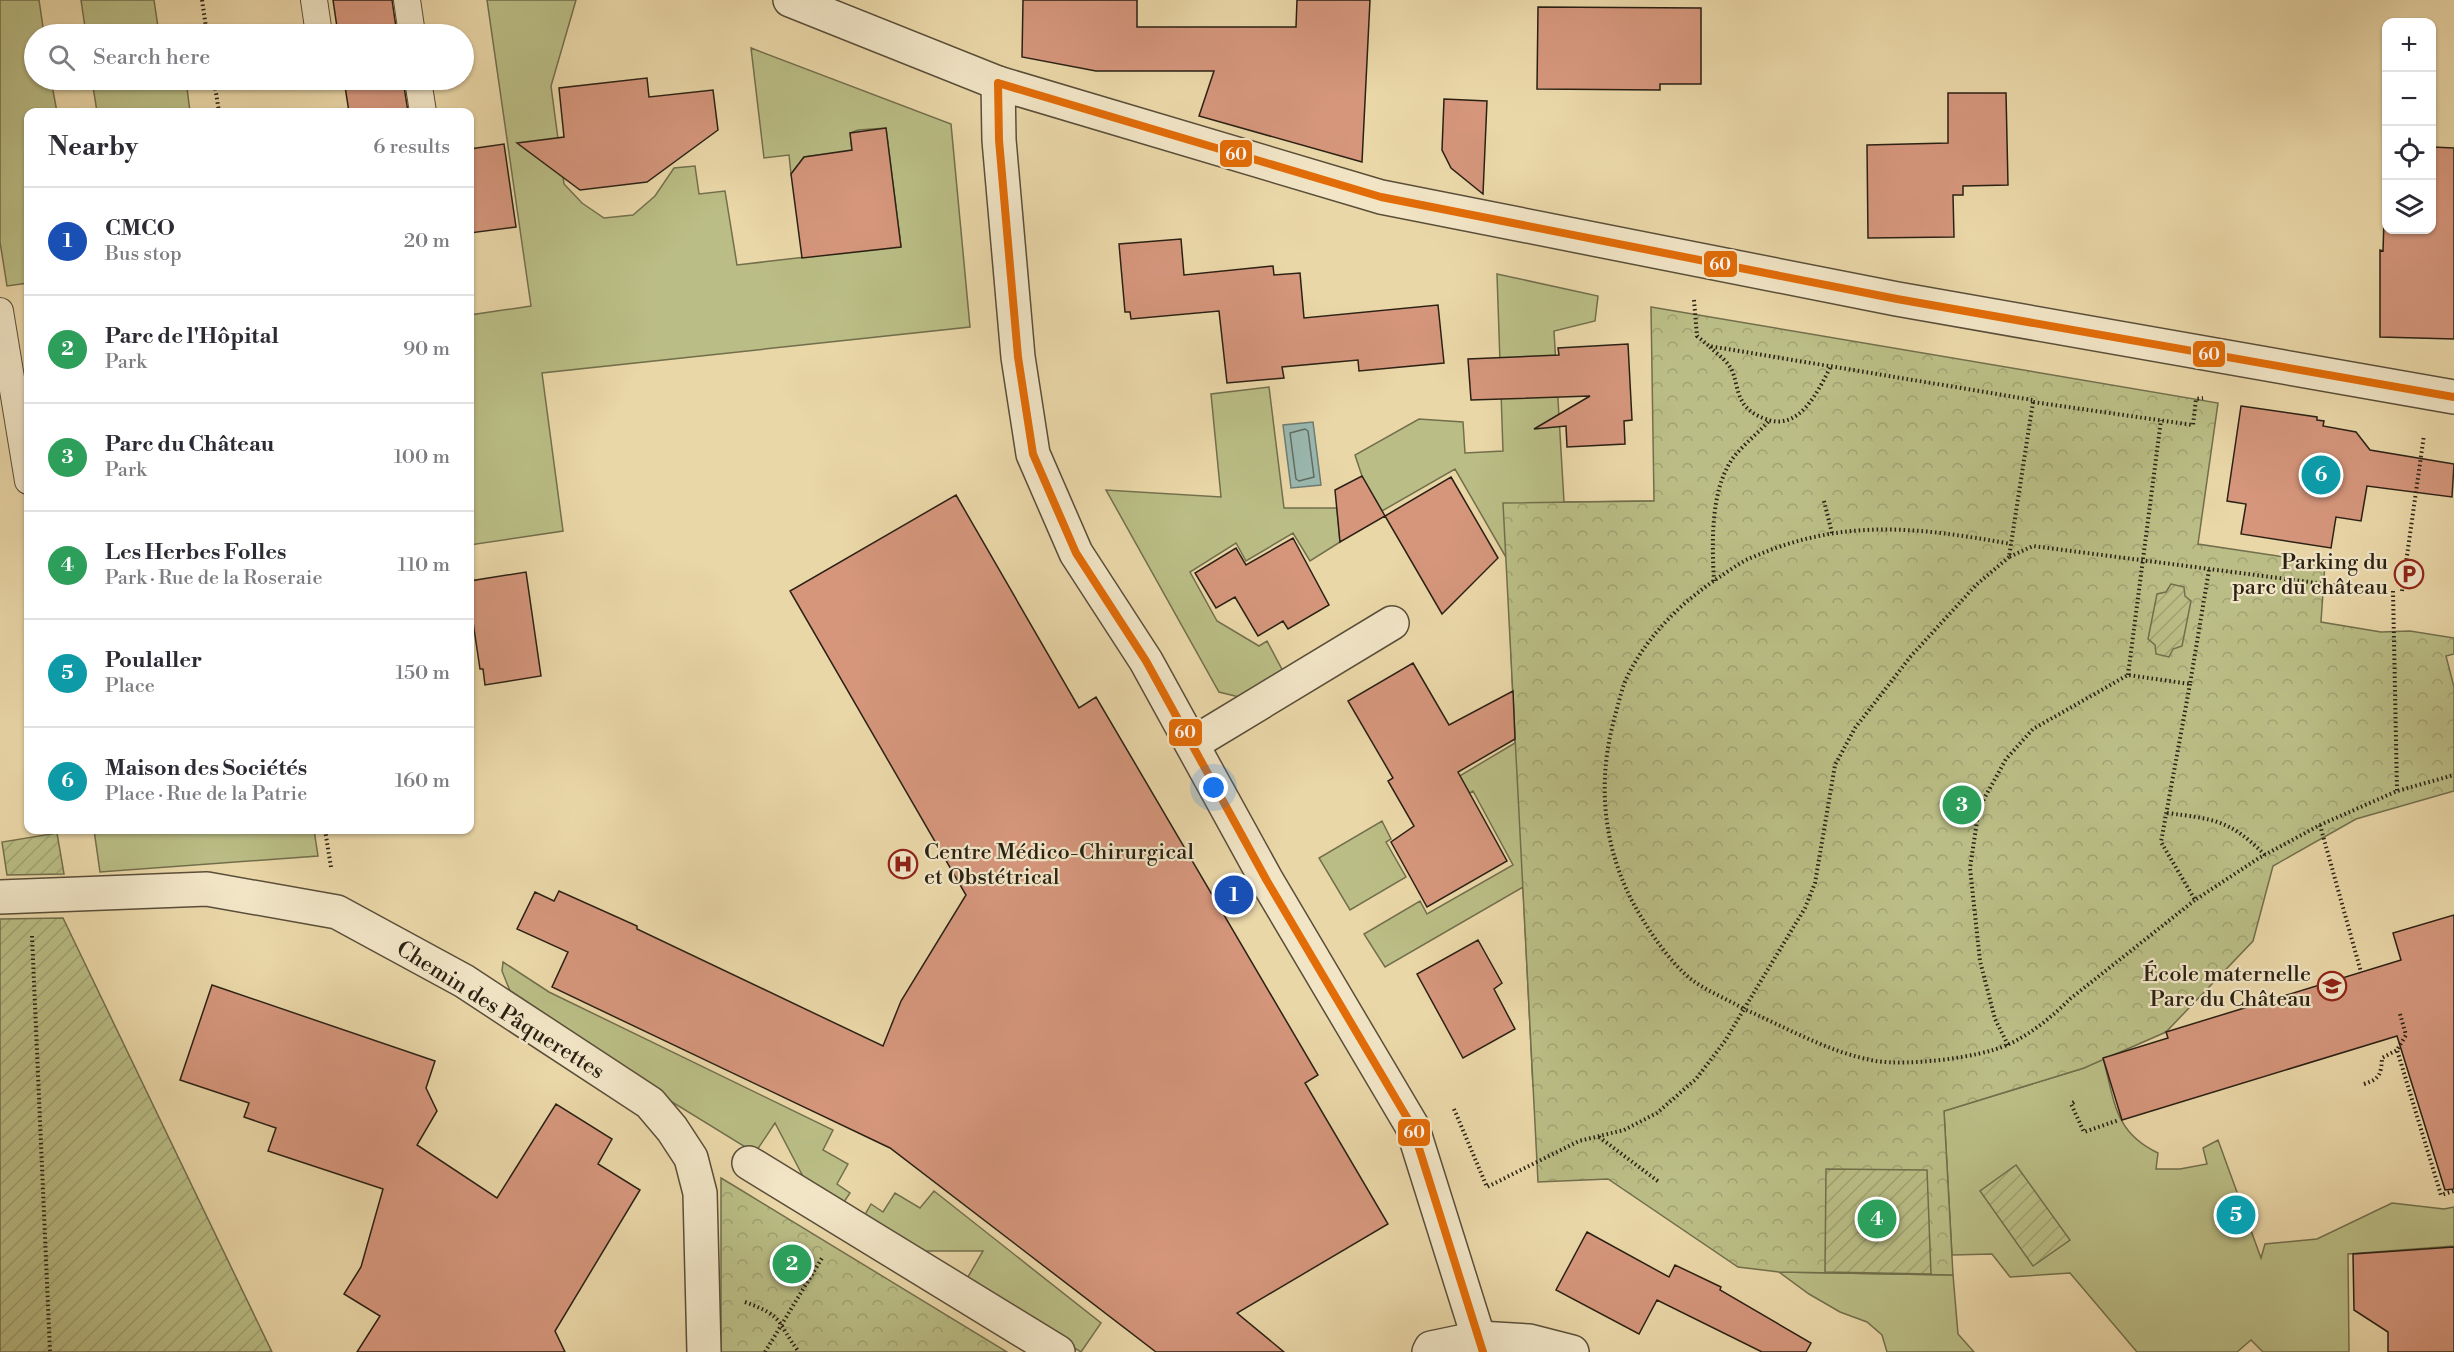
<!DOCTYPE html>
<html lang="en">
<head>
<meta charset="utf-8">
<style>
  body { margin:0; font-family:"Libre Bodoni",serif; background:#f7f7f7; color:#2b2b33 }
  .controls { position:absolute; right:18px; top:18px; display:grid; overflow:hidden; border-radius:12px; box-shadow:0 2px 4px #0004 }
  .controls button { width:54px; height:54px; display:grid; place-items:center; padding:0; border:0; border-bottom:2px solid #e1e1e2; background:#fff; color:#2b2b33; font:30px sans-serif }
  .you { position:absolute; left:1214px; top:788px; width:21px; height:21px; margin:-15px; border:4px solid #fff; border-radius:50%; background:#1a73e8; box-shadow:0 0 0 9px #1a73e833 }
  .badge { display:grid; place-items:center; width:39px; height:39px; border-radius:50%; background:#8f2418; color:#fff; font-size:20px; font-weight:700 }
  .pin { position:absolute; translate:-50% -50%; border:3px solid #fff; box-shadow:0 2px 6px #0006 }
  .list { margin:0; padding:0; list-style:none }
  h2 { display:flex; justify-content:space-between; align-items:center; height:78px; margin:0; padding:0 24px; font-size:26px }
  h2 small { font-size:20px; font-weight:400; color:#7c7c81 }
  .list li { display:grid; grid-template-columns:39px 1fr auto; gap:18px; align-items:center; box-sizing:border-box; height:108px; padding:0 24px; border-top:2px solid #e1e1e2 }
  .list b { display:block; font-size:22px; white-space:nowrap }
  .list p { margin:0; font-size:20px; white-space:nowrap; color:#7c7c81 }
  .list em { font-size:20px; font-style:normal; color:#7c7c81 }
  .icon { flex:none; width:33px; height:33px; fill:none; stroke:currentColor; stroke-width:2; stroke-linecap:round; stroke-linejoin:round }
  .map { position:relative; flex:none; width:2454px; height:1352px; overflow:hidden }
  .search { position:absolute; background:#fff; box-shadow:0 2px 4px #0004; left:24px; top:24px; width:450px; height:66px; display:flex; align-items:center; gap:15px; box-sizing:border-box; padding:0 21px; border-radius:33px; color:#7c7c81; font-size:22px }
  .panel { position:absolute; background:#fff; box-shadow:0 2px 4px #0004; left:24px; top:108px; width:450px; height:726px; border-radius:12px }
  .map>svg:first-child { display:block }
</style>
</head>
<body>
<div class="map">
<svg width="2454" height="1352" viewBox="0 0 2454 1352">
  <defs>
    <pattern id="forest-crowns" width="20" height="18" patternUnits="userSpaceOnUse" patternTransform="scale(1.5)"><rect width="20" height="18" fill="#babd85"/><path d="M2 6a3 3 0 1 1 6 0M12 15a3 3 0 1 1 6 0" fill="none" stroke="#a0a272"/></pattern>
    <pattern id="garden-furrows" width="10" height="10" patternUnits="userSpaceOnUse" patternTransform="scale(1.5)"><rect width="10" height="10" fill="#babd85"/><path d="M-1 1l2-2M0 10L10 0M9 11l2-2" fill="none" stroke="#a0a272"/></pattern>
  </defs>
  <rect width="100%" height="100%" fill="#ead7a8"/>
  <filter id="stains"><feTurbulence type="fractalNoise" baseFrequency=".00333" numOctaves="4"/><feColorMatrix values="0 0 0 0 .2 0 0 0 0 .09 0 0 0 0 .02 0 0 0 .5 -.17"/></filter>
  <radialGradient id="worn" r=".72"><stop offset=".6" stop-color="#630" stop-opacity="0"/><stop offset="1" stop-color="#630" stop-opacity=".3"/></radialGradient>
  <path fill="#babd85" stroke="#726f4c" stroke-width="1.5" d="M0,0h39l5,34h-10v46h17l6,32h-29v171l-21,3 -7,-44z
    M81,0h73l5,34h-73z
    M487,0h89l-25,86 13,98 18,19 22,15 29,-3 22,-19 19,-28 21,-2 4,28 26,-3 12,74 164,-19 -15,-118 -28,2 -8,3 2,18 -48,6 -13,17 -2,-19 -25,3 -13,-110 200,76 19,203 -428,46 21,158 -93,14v-230l61,-9z
    M92,80h94l4,32h-93z
    M1497,274l101,22 -3,25 -41,10 10,171 90,-1 -121,586 -10,-200 -138,80 -21,-33 56,-33 7,13 86,-49 -40,-74 -42,25 -10,-17 94,-56 -8,-184 -52,-90 -73,42 -20,-35 -7,-21 64,-36 44,3 2,31 38,-2z
    M1269,387l15,121h53l3,34 -30,19 -17,-28 -47,28 -10,-18 -46,29 27,49 42,25 8,-5 18,34 -38,24 -28,-7 -113,-202 115,7 -10,-103z
    M1382,821l9,18 -5,3 20,35 -56,33 -31,-52z
    M94,830h220l4,26 -218,16z
    M503,962l46,30 284,138 -10,20 25,14 -11,20 13,9 -8,12 -35,-21 -32,-61 -20,30 -239,-147 -14,-35z
    M2103,1058c12,44 11,74 55,95l-2,16h24l27,-5 -4,-16 15,-8 43,118 4,-14 52,-5 75,-36 52,6 10,-2v39l-106,8 1,98h-86l-12,-12 -14,12h-100l-67,-79 -60,4 -18,-23 -40,1 -8,-144 140,-43z
    M934,1191l167,132 -20,29 -116,-70 18,-31h-69l-51,-33 8,-14 12,8 12,-19 25,15z
    M1779,1272l174,3 5,59 16,18h-87l-5,-17 -15,-13 -27,-10 -31,-18z"/>
  <path fill="url(#forest-crowns)" stroke="#726f4c" stroke-width="1.5" d="M1651,307l567,96 -20,141 127,19 -4,59 60,10 29,-1 44,7v16l-8,2 8,31v104l-98,28 -83,47 -20,75 -87,91 -82,36 -140,43 9,164 -174,-3 -41,-5 -130,-88 -70,3 -35,-679 151,-2z
    M721,1178l15,9 271,165h-286z"/>
  <path fill="url(#garden-furrows)" stroke="#726f4c" stroke-width="1.5" d="M2171,584l13,3 1,9 6,5 -9,45 -9,3 -4,8 -13,-3 -1,-9 -7,-6 9,-45 9,-2z
    M57,833l7,41 -57,1 -5,-33z
    M63,918l209,434h-272v-433z
    M2016,1165l54,75 -37,26 -53,-75z
    M1826,1169l101,1 4,104 -106,-2z"/>
  <path fill="#9ab8b0" stroke="#6d7c72" stroke-width="1.5" d="M1313,422l8,63 -30,3 -8,-63z"/>
  <g fill="none" stroke-linecap="round" stroke-linejoin="round">
    <path stroke="#626c62" stroke-width="1.5" d="M1305,429l3,2 6,46 -15,4 -3,-2 -6,-46z"/>
  </g>
  <path fill="#d5967c" stroke="#2a2114" stroke-width="1.5" d="M333,0h59l5,34h-59z
    M1023,0h114v27h159l1,-27h73l-8,162 -163,-46 15,-45h-118l-74,-14z
    M1538,7l163,1v76h-41v6l-123,-1z
    M647,78l2,19 64,-7 5,40 -71,52 -67,8 -63,-47 47,-6 -5,-49z
    M344,80h59l5,32h-59z
    M1948,93h58l2,92 -45,1v9h-10l1,42 -86,1 -1,-93 81,-2z
    M1444,99l43,2 -4,93 -32,-26 -9,-18z
    M886,128l15,119 -99,11 -11,-84 13,-17 48,-7 -2,-17z
    M504,144l12,83 -46,6v-84z
    M2432,147l22,1v191l-74,-2v-87l3,1 3,-93v72h46z
    M1181,239l3,36 89,-9 1,9 26,-2 4,45 134,-13 6,58 -85,8 -1,-11 -76,7 2,11 -57,5 -8,-72 -88,8 -1,-7h-5l-6,-68z
    M1628,344l4,76 -8,1 1,23 -58,3 -1,-21 -32,3 56,-33 -119,4 -3,-41 91,-4 -1,-7z
    M2241,406l76,11v3l7,1 -1,5 33,6 14,18 84,14 -2,33 -85,-11 -6,35 -25,-4 -5,31 -90,-14 5,-30 -19,-3z
    M1362,476l23,40 -45,26 -5,-52z
    M1451,477l47,81 -56,56 -57,-98z
    M956,495l123,213 17,-11 222,378 -13,8 83,141 -151,89 47,39h-128l-266,-204 -338,-161 16,-35 -51,-23 18,-37 19,9 5,-10 78,35v3l246,117 18,-45 65,-106 -176,-304z
    M1293,538l36,67 -41,24 -5,-8 -25,15 -23,-39 -19,11 -21,-35 41,-25 10,17z
    M526,572l15,104 -56,9 -2,-16h-3l-10,-67v-21z
    M1413,663l36,62 64,-34 2,48 -57,33 49,89 -80,46 -36,-65 23,-16 -26,-45 5,-3 -45,-77z
    M2454,915v274l-9,1 -48,-154 -275,84 -19,-62 65,-20 -2,-6 235,-72 -8,-27z
    M1478,940l24,43 -8,6 21,40 -52,29 -46,-84z
    M212,985l223,76 -9,27 11,23 -20,34 80,53 59,-94 56,35 -14,25 42,26 -85,141 10,21h-208l23,-36 -36,-22 17,-27 22,-78 -115,-38 8,-23 -32,-11 5,-14 -69,-23z
    M1587,1232l82,45 6,-12 46,22 -1,3 91,53 -5,9h-44l-105,-52 -18,34 -83,-44z
    M2454,1247v105h-66v-20l-34,-22 -1,-56z"/>
  <g fill="none" stroke-linecap="round" stroke-linejoin="round">
    <g stroke="#5a4e39" stroke-width="28">
      <path id="service" d="M314,0l5,34
        M407,0l5,34
        M418,80l5,32
        M0,311l28,170"/>
    </g>
    <g stroke="#5a4e39" stroke-width="36">
      <path id="pedestrian" d="M749,1163l309,189"/>
    </g>
    <g stroke="#5a4e39" stroke-width="36">
      <path id="minor" d="M790,0l208,83
        M1192,744l200,-121
        M0,897l207,-8 130,23 127,69 186,122 22,26 19,29 9,35 4,159
        M1429,1352l2,-4 48,-10 50,3 43,11"/>
    </g>
    <g stroke="#5a4e39" stroke-width="36">
      <path id="tertiary" d="M1483,1352l-71,-226 -145,-245 -121,-220 -70,-108 -43,-99 -15,-97 -19,-217 -1,-57 383,114 516,102 557,98"/>
    </g>
    <path stroke="#2a2114" stroke-width="4" stroke-dasharray="1.5 3" stroke-linecap="butt" d="M202,0l5,34
      M214,80l5,32
      M1694,300l3,36 12,10 324,54v2l160,23 3,-26 7,-1
      M1710,347c6,6 15,12 20,20 6,9 6,24 12,34 4,8 13,14 21,17 36,16 55,-27 68,-52
      M2033,402l-24,155 24,-11 330,43
      M1824,501l8,32
      M2009,557l-33,28 -65,71 -56,72 -20,37 -20,118 -10,25 -61,101c41,18 86,44 132,52 32,5 102,-3 131,-16 23,-10 46,-29 63,-46l125,-99
      M1714,581c-2,-37 -4,-91 19,-123 10,-13 25,-25 36,-37
      M2393,591l4,200
      M2402,591l22,-156
      M2128,675l33,-255
      M2190,684l-29,158 34,58 64,-42 61,-33 77,-34 57,-16
      M2167,813c47,6 63,7 98,42
      M2320,825l41,147
      M325,830l6,37
      M32,936l18,416
      M2400,1014l6,21 -9,15 44,145 13,-4
      M2008,1045l-13,-26 -15,-58 -10,-93 9,-60 27,-49 27,-30 95,-54 62,9 19,-114
      M2364,1084c16,-5 17,-10 18,-26l15,-8
      M2074,1102l-3,2 13,28 35,-12
      M1454,1109l33,78 92,-46 45,-11 33,-17 39,-34 29,-38 19,-32c-17,-10 -37,-18 -52,-29 -19,-15 -36,-39 -49,-60 -39,-62 -48,-133 -28,-204 4,-14 7,-30 14,-43 21,-40 52,-70 89,-95 11,-7 22,-16 35,-21 90,-39 164,-30 258,-13
      M1599,1137l60,45
      M745,1302c41,15 31,20 54,50
      M765,1352l57,-94"/>
    <use href="#service" stroke="#f1e5c6" stroke-width="26"/>
    <use href="#pedestrian" stroke="#f1e5c6" stroke-width="33"/>
    <use href="#minor" stroke="#f1e5c6" stroke-width="33"/>
    <use href="#tertiary" stroke="#f1e5c6" stroke-width="33"/>
    <g stroke="#f1e5c6" stroke-width="12">
      <path id="bus-1" d="M998,83l383,114 516,102 557,98
        M998,83l1,57 19,217 15,97 43,99 70,108 121,220 145,245 71,226"/>
    </g>
    <use href="#bus-1" stroke="#e26c08" stroke-width="8"/>
  </g>
  <defs>
    <g id="parking-ring" transform="scale(1.5)"><circle r="9.5" fill="#f1e5c6" stroke="#8f2418" stroke-width="1.5"/><path d="M-3.5-5.5H1a3.5 3.5 0 0 1 0 7H-1V5.5H-3.5ZM-1-3.4V-.6H.8a1.4 1.4 0 0 0 0-2.8Z" fill="#8f2418"/></g>
    <g id="hospital-ring" transform="scale(1.5)"><circle r="9.5" fill="#f1e5c6" stroke="#8f2418" stroke-width="1.5"/><path d="M-5-5h3v3.5h4V-5h3V5h-3V1.5h-4V5h-3Z" fill="#8f2418"/></g>
    <g id="school-ring" transform="scale(1.5)"><circle r="9.5" fill="#f1e5c6" stroke="#8f2418" stroke-width="1.5"/><path d="M0-5L7-2L0 1L-7-2ZM-4 1L0 2.5L4 1V4Q0 6-4 4Z" fill="#8f2418"/></g>
  </defs>
  <g fill-rule="evenodd">
    <use href="#parking-ring" x="2409" y="574"/>
    <use href="#hospital-ring" x="903" y="864"/>
    <use href="#school-ring" x="2332" y="986"/>
  </g>
  <g text-anchor="middle" stroke-width="4.5" stroke-linejoin="round" paint-order="stroke">
    <g font-size="22" fill="#2a2114" stroke="#f1e5c6" text-anchor="end">
      <text x="2388" y="569">Parking du<tspan x="2388" dy="25">parc du château</tspan></text>
      <text x="924" y="859" text-anchor="start">Centre Médico-Chirurgical<tspan x="924" dy="25">et Obstétrical</tspan></text>
      <text x="2311" y="981">École maternelle<tspan x="2311" dy="25">Parc du Château</tspan></text>
    </g>
    <g font-size="22" fill="#2a2114" stroke="#f1e5c6">
      <text transform="translate(501 1009) rotate(32)" y="8">Chemin des Pâquerettes</text>
    </g>
  </g>
  <g stroke="#f1e5c6" stroke-width="2">
    <rect x="1219" y="139" width="34" height="29" rx="6" fill="#e26c08"/>
    <rect x="1703" y="250" width="35" height="28" rx="6" fill="#e26c08"/>
    <rect x="2192" y="340" width="34" height="28" rx="6" fill="#e26c08"/>
    <rect x="1168" y="718" width="35" height="29" rx="6" fill="#e26c08"/>
    <rect x="1397" y="1118" width="34" height="29" rx="6" fill="#e26c08"/>
  </g>
  <g font-size="16" text-anchor="middle" font-weight="bold" fill="#fff">
    <text x="1236" y="160">60</text>
    <text x="1720" y="270">60</text>
    <text x="2209" y="360">60</text>
    <text x="1185" y="738">60</text>
    <text x="1414" y="1138">60</text>
  </g>
  <rect width="100%" height="100%" filter="url(#stains)"/>
  <rect width="100%" height="100%" fill="url(#worn)"/>
</svg>
<div class="controls">
<button>+</button>
<button>−</button>
<button><svg class="icon" aria-label="locate" viewBox="0 0 24 24"><circle cx="12" cy="12" r="6"/><path d="M12 2v4M12 18v4M2 12h4M18 12h4"/></svg></button>
<button><svg class="icon" aria-label="layers" viewBox="0 0 24 24"><path d="M12 4l9 5-9 5-9-5zM3 14l9 5 9-5"/></svg></button>
</div>
<div class="you"></div>
<div class="pin badge" style="left:1234px;top:895px;background:#1a4fb4">1</div>
<div class="pin badge" style="left:792px;top:1264px;background:#2e9e5b">2</div>
<div class="pin badge" style="left:1962px;top:805px;background:#2e9e5b">3</div>
<div class="pin badge" style="left:1877px;top:1219px;background:#2e9e5b">4</div>
<div class="pin badge" style="left:2236px;top:1215px;background:#0f9aa8">5</div>
<div class="pin badge" style="left:2321px;top:475px;background:#0f9aa8">6</div>
<div class="search"><svg class="icon" aria-label="search" viewBox="0 0 24 24"><circle cx="10" cy="10" r="6"/><path d="M15 15l6 6"/></svg>Search here</div>
<section class="panel">
<h2>Nearby<small>6 results</small></h2>
<ul class="list">
<li><span class="badge" style="background:#1a4fb4">1</span><div><b>CMCO</b><p>Bus stop</p></div><em>20 m</em></li>
<li><span class="badge" style="background:#2e9e5b">2</span><div><b>Parc de l'Hôpital</b><p>Park</p></div><em>90 m</em></li>
<li><span class="badge" style="background:#2e9e5b">3</span><div><b>Parc du Château</b><p>Park</p></div><em>100 m</em></li>
<li><span class="badge" style="background:#2e9e5b">4</span><div><b>Les Herbes Folles</b><p>Park · Rue de la Roseraie</p></div><em>110 m</em></li>
<li><span class="badge" style="background:#0f9aa8">5</span><div><b>Poulaller</b><p>Place</p></div><em>150 m</em></li>
<li><span class="badge" style="background:#0f9aa8">6</span><div><b>Maison des Sociétés</b><p>Place · Rue de la Patrie</p></div><em>160 m</em></li>
</ul>
</section>
</div>
</body>
</html>
